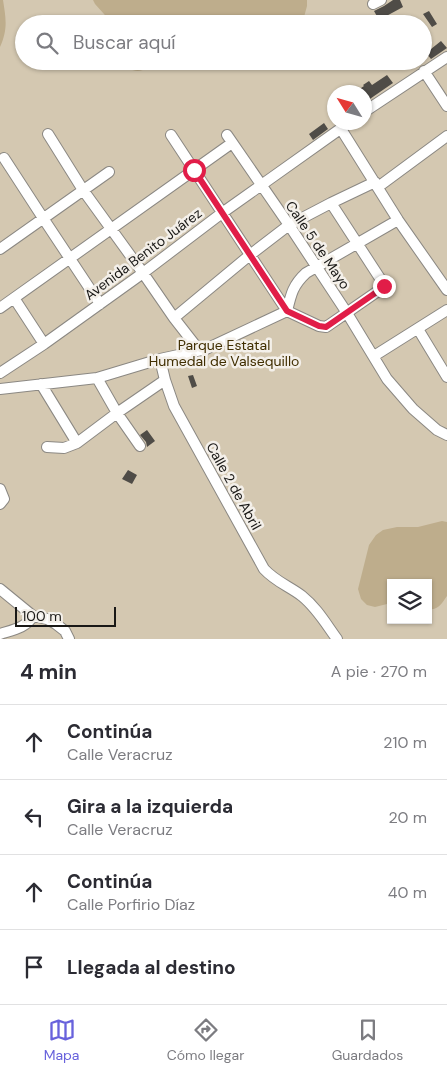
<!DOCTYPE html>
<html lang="es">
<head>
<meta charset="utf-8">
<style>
  body { margin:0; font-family:"DM Sans",sans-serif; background:#f2f2f3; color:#2b2b33 }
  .controls { position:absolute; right:15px; bottom:15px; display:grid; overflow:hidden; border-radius:0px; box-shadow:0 1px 4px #0004 }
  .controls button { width:45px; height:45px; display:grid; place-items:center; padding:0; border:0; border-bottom:1px solid #e1e1e2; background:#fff; color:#2b2b33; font:25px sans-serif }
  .compass { position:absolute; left:327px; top:85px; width:45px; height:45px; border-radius:50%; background:#fff; box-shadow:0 1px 4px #0004; rotate:307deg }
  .scale { position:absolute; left:15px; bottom:12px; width:101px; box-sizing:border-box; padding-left:5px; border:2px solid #191816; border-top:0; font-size:14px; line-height:18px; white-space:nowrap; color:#191816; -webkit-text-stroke:4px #f4f0ea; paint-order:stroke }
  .stop { position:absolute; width:15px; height:15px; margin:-11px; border:4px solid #e11d48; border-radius:50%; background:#fff }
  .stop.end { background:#e11d48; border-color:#fff; box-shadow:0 1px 5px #0008 }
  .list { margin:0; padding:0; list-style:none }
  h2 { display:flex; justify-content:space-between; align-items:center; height:65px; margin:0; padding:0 20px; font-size:21px }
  h2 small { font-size:16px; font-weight:400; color:#7c7c81 }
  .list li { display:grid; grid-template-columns:32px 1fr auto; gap:15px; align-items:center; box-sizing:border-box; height:75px; padding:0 20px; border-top:1px solid #e1e1e2 }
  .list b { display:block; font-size:19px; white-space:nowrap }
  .list p { margin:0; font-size:16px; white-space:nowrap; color:#7c7c81 }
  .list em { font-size:16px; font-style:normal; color:#7c7c81 }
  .icon { flex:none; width:28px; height:28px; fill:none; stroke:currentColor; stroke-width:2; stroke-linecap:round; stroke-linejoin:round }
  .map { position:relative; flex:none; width:447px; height:639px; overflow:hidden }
  .search { position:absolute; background:#fff; box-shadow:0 1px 4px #0004; left:15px; right:15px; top:15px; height:55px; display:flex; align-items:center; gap:12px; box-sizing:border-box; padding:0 18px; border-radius:28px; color:#7c7c81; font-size:19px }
  .sheet { height:365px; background:#fff }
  nav { display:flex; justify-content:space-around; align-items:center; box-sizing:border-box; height:70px; border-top:1px solid #e1e1e2; background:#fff; font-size:14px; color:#7c7c81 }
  nav a { display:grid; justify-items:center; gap:2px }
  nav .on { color:#6862dc }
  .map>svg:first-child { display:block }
</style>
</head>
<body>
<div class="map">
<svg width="447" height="639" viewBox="0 0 447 639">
  <rect width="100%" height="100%" fill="#e6e3dd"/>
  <path fill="#d4c8b1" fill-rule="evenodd" d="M0,0h447v639h-447zM24,24h399v37h-399zM334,92h30v30h-30zM391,583h37v37h-37z"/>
  <path fill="#bead8c" d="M0,0h3c3,19 5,29 -3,47z
    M93,0h214v6l-3,11 -8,7h-15l-23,-6 -16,2 -9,4h-120l-18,-20z
    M121,61h38c-13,10 -26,16 -38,0z
    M442,521l5,1v74c-5,7 -9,15 -19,13v-26h-37v20l-16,4 -8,-2 -6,-6 -3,-10 11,-44 7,-10 7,-5 14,-3h21z"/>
  <path fill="#4f4c47" d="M393,0h7l3,7 -24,13 -5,-9 10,-5z
    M429,11l8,13 -5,3 -9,-13z
    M441,41l6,7 -16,11 -5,-6z
    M387,75l6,8 -29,20v-11h-9l9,-6 -1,-1 6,-4 3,4z
    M324,123l4,6 -15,11 -4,-6z
    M193,375l4,11 -5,2 -4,-12z
    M147,430l8,11 -8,6 -1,-5 -6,-7z
    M128,470l9,5 -5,9 -10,-5z"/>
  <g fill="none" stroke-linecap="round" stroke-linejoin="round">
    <g stroke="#8b8883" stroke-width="12">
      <path id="minor" d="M373,4l8,-4
        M424,71l23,35
        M364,112l83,-55
        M341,129l57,91 49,70
        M48,134l35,56 60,83 31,45 25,32
        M171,135l116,176 32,15 7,1 3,-2 52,-36 3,-3 -1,-3 -52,-80
        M227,135l62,90 58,88 40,66 26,30 24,21 10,5
        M4,158l39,60 57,86
        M378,187l69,-51
        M0,249l109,-77
        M14,298l30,46
        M0,308l232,-165
        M287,311c4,-17 6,-26 19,-38l92,-53
        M174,318l76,-63 39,-30 42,-22 44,-21
        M418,329l29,48
        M374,356l73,-46
        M160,359l5,21 9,26 90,163c12,13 25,17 38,27 15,12 24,28 35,43
        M0,373l44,-29 99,-71 79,-60 128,-91
        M97,378l20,35 23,33
        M41,384l36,59
        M0,389l97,-11 63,-19 46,-10 81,-38
        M47,447l17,1 13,-5 40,-30 48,-33
        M0,489l4,10 -4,5
        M0,589l33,27 14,3 9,5 9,7 4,8
        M0,634c12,-4 26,-6 33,-18"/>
    </g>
    <use href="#minor" stroke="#fff" stroke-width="10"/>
  </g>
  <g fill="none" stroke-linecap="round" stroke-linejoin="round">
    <path stroke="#e11d48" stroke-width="6" d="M194,170l93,141 32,15 7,1 55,-38 3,-3"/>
  </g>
  <g text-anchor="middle" stroke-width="5" stroke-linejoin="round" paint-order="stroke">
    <g font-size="14" fill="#191816" stroke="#f4f0ea">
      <text transform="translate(318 245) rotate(56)" y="5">Calle 5 de Mayo</text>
      <text transform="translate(143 254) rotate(-37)" y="5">Avenida Benito Juárez</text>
      <text transform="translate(234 486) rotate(61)" y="5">Calle 2 de Abril</text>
    </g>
    <g font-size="14" fill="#402e01" stroke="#f4f0ea">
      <text x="224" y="350">Parque Estatal<tspan x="224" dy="16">Humedal de Valsequillo</tspan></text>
    </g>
  </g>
</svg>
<div class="controls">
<button><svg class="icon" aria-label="layers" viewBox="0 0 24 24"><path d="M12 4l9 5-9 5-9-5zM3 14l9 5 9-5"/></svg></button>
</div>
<svg class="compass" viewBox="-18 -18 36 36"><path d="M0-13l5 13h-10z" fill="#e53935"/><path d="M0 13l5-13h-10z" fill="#7c7c81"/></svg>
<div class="scale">100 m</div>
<div class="stop" style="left:194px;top:170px"></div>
<div class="stop end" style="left:384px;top:286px"></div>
<div class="search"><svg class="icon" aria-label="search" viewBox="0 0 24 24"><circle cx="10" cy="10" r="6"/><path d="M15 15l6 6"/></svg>Buscar aquí</div>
</div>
<section class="sheet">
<h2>4 min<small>A pie · 270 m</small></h2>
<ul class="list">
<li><svg class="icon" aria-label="ahead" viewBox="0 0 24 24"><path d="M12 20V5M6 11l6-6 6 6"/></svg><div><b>Continúa</b><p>Calle Veracruz</p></div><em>210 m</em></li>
<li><svg class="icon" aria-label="left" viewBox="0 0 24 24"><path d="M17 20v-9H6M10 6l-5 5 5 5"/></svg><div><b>Gira a la izquierda</b><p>Calle Veracruz</p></div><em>20 m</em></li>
<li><svg class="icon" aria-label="ahead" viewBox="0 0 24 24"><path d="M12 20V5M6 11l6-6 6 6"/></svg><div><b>Continúa</b><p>Calle Porfirio Díaz</p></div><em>40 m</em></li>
<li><svg class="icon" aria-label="arrive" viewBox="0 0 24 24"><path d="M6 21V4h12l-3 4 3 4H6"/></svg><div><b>Llegada al destino</b></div></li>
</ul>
</section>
<nav>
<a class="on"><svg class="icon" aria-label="map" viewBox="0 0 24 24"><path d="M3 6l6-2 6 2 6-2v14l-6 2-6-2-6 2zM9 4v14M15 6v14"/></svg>Mapa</a>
<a><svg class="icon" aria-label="directions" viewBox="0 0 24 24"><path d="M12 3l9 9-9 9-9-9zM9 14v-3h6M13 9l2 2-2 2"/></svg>Cómo llegar</a>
<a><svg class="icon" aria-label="saved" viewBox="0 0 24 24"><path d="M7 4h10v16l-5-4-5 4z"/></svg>Guardados</a>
</nav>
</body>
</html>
